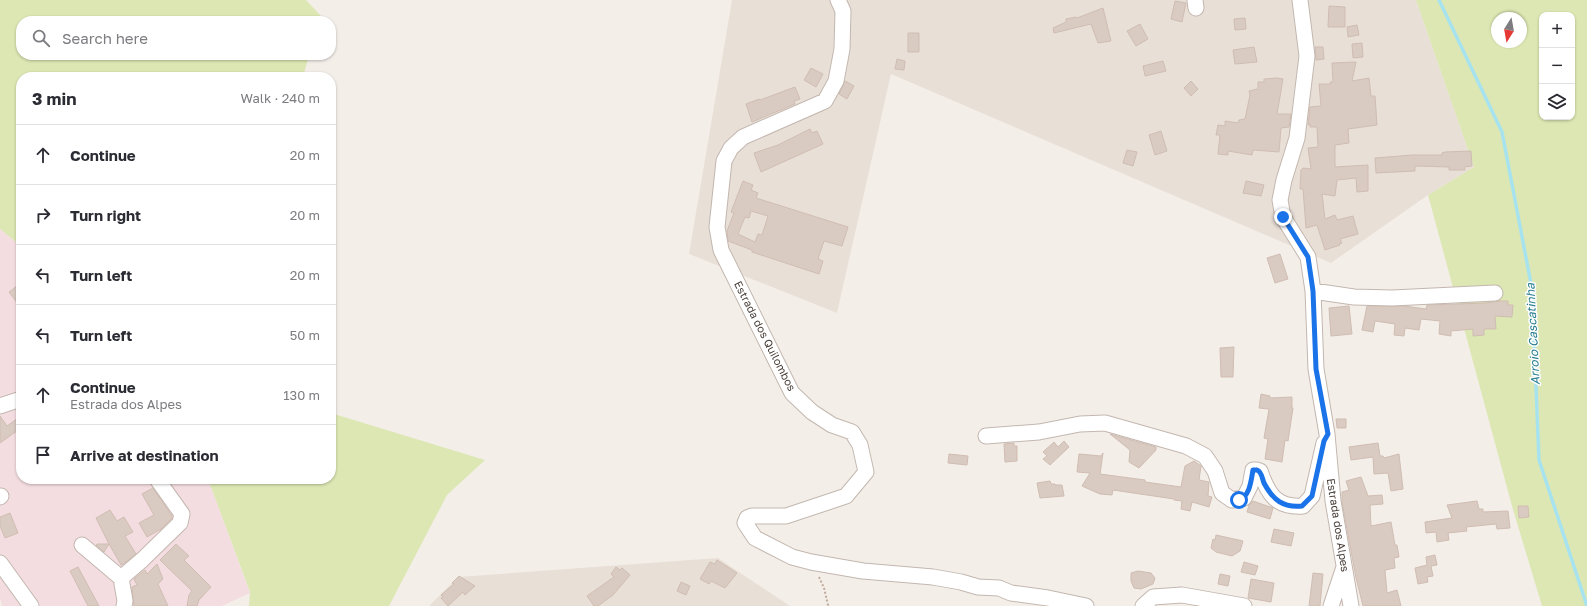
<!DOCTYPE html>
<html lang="en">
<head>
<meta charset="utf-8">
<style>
  body { margin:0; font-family:"Golos Text",sans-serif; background:#f2f2f3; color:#2b2b33 }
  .controls { position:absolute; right:12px; top:12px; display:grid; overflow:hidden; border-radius:8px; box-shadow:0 1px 3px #0004 }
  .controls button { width:36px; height:36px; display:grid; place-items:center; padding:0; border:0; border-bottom:1px solid #e1e1e2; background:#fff; color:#2b2b33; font:20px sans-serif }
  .compass { position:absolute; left:1491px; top:12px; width:36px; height:36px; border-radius:50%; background:#fff; box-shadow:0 1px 3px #0004; rotate:191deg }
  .stop { position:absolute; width:12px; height:12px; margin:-9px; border:3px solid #1a73e8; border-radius:50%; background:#fff }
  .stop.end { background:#1a73e8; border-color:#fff; box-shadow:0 1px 4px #0008 }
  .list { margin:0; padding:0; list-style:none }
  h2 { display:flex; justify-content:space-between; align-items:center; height:52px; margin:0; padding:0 16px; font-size:17px }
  h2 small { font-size:13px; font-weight:400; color:#7c7c81 }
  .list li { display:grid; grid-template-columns:26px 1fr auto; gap:12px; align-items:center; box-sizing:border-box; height:60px; padding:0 16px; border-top:1px solid #e1e1e2 }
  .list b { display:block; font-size:15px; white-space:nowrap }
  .list p { margin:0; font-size:13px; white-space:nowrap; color:#7c7c81 }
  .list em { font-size:13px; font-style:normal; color:#7c7c81 }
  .icon { flex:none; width:22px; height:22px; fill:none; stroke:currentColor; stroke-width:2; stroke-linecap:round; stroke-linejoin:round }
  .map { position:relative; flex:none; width:1587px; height:606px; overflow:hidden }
  .search { position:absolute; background:#fff; box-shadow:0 1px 3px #0004; left:16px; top:16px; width:320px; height:44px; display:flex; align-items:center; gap:10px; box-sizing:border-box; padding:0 14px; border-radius:16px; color:#7c7c81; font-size:15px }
  .panel { position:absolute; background:#fff; box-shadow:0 1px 3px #0004; left:16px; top:72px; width:320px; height:412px; border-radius:16px }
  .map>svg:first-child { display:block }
</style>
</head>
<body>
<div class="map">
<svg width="1587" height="606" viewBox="0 0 1587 606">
  <rect width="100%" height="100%" fill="#f4eee9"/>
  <path fill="#e8dfd7" d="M732,0h684l58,167 -46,28 -97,68 -440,-189 -54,239 -148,-59z
    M718,558l72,48h-361l29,-29z"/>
  <path fill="#f4dde0" d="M0,229l21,17v233h187l42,114 -28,13h-220l-2,-8z"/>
  <path fill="#dce7b3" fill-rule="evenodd" d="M0,0h306l15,16 -2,5h-298v34h288l-6,22h-282v169l-21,-17z
    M1416,0h171v606h-45l-30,-100 -84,-311 46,-28zM1542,15h30v102h-30zM1497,18h24v24h-24z
    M331,408l3,6 151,46 -38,35 -58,111h-140l1,-14 -42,-113h123z"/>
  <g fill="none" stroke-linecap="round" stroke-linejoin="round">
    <path stroke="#a7e3ef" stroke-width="3.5" d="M1439,0l63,132 30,157 7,171 48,146"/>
  </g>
  <path fill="#d9cac2" stroke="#d0bdb2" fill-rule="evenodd" d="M1175,1l11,2 -4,19 -11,-3z
    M1329,6l16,1v20h-17z
    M1103,8l8,33 -13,2 -7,-19 -37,9 -1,-5 13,-6v-3l10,-2 1,1z
    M1245,18l1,11 -11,1 -1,-11z
    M1140,24l8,15 -12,7 -9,-15z
    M1357,25l2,10 -11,2 -1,-10z
    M908,33h11v19h-11z
    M1362,43l1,14 -10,1 -1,-14z
    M1254,47l3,15 -22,2 -2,-14z
    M1315,47h8l1,12 -8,1z
    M897,59l8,2 -1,9 -9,-1z
    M1163,61l3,10 -21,5 -2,-10z
    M1356,62l-4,19 17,-3 2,18h4l2,29 -29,4 1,14 -14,2v22l33,-2v26l-11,1 -1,-14 -19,2 -2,16 -13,-2 3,25 10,-4 2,5 16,-4 5,18 -18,5 2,4 -3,1 1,1 -15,5 -8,-25 -11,3 -3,-39h-3l1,-19 2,-2 8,1 -3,-21 10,-1 -1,-20h-7v-3l-2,1 2,-18 11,-1 -2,-22h12l-1,-2h3l-1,-19z
    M811,68l12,6 -7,13 -12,-7z
    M1277,78l6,1 -6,35h14l-2,13 -8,1 -2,24 -26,-2 -1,5 -24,-4v4l-10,-1 2,-19h-4l2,-10 7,1v-5l13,2 1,-3 6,-1 5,-24 -1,-4 9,-2v-7h6v-3z
    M845,81l9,5 -7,13 -8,-5z
    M1191,81l7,8 -7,7 -7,-8z
    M795,87l5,12 -6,2 1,3 -43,18 -6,-18 13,-5 1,1z
    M810,129l2,4 5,-2 6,13 -62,28 -7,-19 24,-8z
    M1161,131l6,20 -12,4 -6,-20z
    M1127,150l10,2 -4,14 -10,-3z
    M1471,151l1,15 -8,1 1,3h-16v-3l-34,-1v5l-39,2 -1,-15 37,-3h30v-2l3,-1z
    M743,181l10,4 -2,5 7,3 -2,5 92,29 -6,19 -18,-5 -6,18 5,2 -4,13 -67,-22v-2l-24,-9 -1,-10 7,-18 -3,-1zM751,211l17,5 -6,19 -4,-1 -3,8 -17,-8 7,-17 4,1z
    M1246,181l18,4 -3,11 -18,-3z
    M1280,254l8,25 -13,4 -8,-25z
    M21,283v25l-12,-16z
    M1499,301h9v4h5l-1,12 -17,-1 1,13h-12v6l-11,1v-7l-22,2v5l-12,-2 1,-13 -19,-2 -2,11 -14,-2 -1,8 -10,-1 1,-11 -20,-3 -2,11 -11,-2 5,-24h37l22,3 1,-4 59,-2z
    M1349,306l3,28 -21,2 -2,-28z
    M1234,347l-1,30h-12l-1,-29z
    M1261,394l9,2v2l22,-1v11h1l-5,33 -3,-1 -3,22 -17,-3 3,-20 -4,-1 5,-29 -10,-1z
    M0,416l7,10 14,-10v12l-21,15z
    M1336,419h10v9h-9z
    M1110,434l46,13v3l-17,18 -10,-6 1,-12z
    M1064,441l5,6 -19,18 -7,-6 4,-3 -4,-4 11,-10 4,5z
    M1014,443v3h3v15l-12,1 -1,-18z
    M1378,443l2,13h3l1,2 15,-4 4,35 -12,2 -3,-18 -14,1 -1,-17 -22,3 -2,-13z
    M1103,453l-3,21 45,6v2l36,5 4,-21 9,-5 7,5 -2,14 10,2 -1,14 4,1 -3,10 -17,-5 -2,9 -9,-2 1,-8 -8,-1v-1l-61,-9 -1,5 -12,-1 -18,-8 8,-13 -13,-1 2,-18 22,2z
    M949,454l19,2 -1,9 -19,-2z
    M1361,477l7,19 14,-1 1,9 -13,1 1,21 20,-4 4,23h2l2,12 -5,1 1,10 -10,2 2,23 10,-3 4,16h-38l-7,-28 -14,-76v-10l7,-2 -3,-9z
    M1050,481l1,3h4v1h7l2,11 -24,2 -3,-15z
    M153,488l19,28v2l-11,11 -14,8 -8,-14 15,-8 -12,-21z
    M1253,501l20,7 -3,11 -23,-7 2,-7z
    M1477,501l2,8h4v3l25,-1 2,17 -13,1 -1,-5 -30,3 1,4 -19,2 1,7 -12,2 -1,-10 -10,1 -1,-11 27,-4 -5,-13z
    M1518,506h10l1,11 -10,1z
    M110,510l7,11 7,-4 9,15 -8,4 11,18 -14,11h-1l-12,-21 -5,8 -8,-7 1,-1h12l-13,-26z
    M10,513l8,20 -13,5 -5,-12v-9z
    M1274,529l20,4 -3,13 -20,-4z
    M1216,535l27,6 -3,10 -8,5 -16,-4 -5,-4 2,-9 2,1z
    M176,544l13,12 -5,4 27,27 -12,13 -2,6h-10l2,-11 3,-4 -32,-31z
    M1435,555l2,10 -6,1 2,10 -6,1 1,5 -10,2 -3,-16 12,-3 -1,-8z
    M717,560l20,13 -12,15 -14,-7 -2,3 -9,-5 10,-17 5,2z
    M1244,562l14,4 -3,9 -14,-3z
    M157,564l6,15 -5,5 10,22h-34l-2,-19 5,-2 -3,-6 11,-9 2,4z
    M78,567l21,39h-11l-18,-35z
    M616,567l4,3 2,-2 8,7 -17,20 -15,11h-4l-7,-10 27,-19 -3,-3z
    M1138,571l13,2 4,5 -2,6 -12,5 -7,-1 -3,-7v-8z
    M1313,573l10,1 -3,32h-11z
    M1220,574l10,2 -2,10 -10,-2z
    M459,576l16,10 -10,9 -2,-3 -15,14 -7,-8 2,-1 -2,-2 13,-11 -2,-1z
    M1251,579l23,4 -3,19 -23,-4z
    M681,582l9,4 -4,9 -9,-4z"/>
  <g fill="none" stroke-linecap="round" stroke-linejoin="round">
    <g stroke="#c3b7af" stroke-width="17">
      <path id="minor" d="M838,0l5,11 -1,38 -6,32 -11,20 -82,36 -12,11 -7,13 -7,66 4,23 71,143 20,19 20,13 20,7 8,13 6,27 -20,24 -60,20h-34l-5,2 -2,5 10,15 37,19 19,5 52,9 70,6 28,5 17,5 21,1 12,5 37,5 38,8
        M1195,0l1,8
        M1300,0l7,56 -10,82 -13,42 -4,20 3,17 25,40 5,34 3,78 11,65 6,67 18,105
        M1313,291l41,6 38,1 103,-5
        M0,406l21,-7
        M986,436l53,-4 41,-8 25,-1 81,23 19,10 10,15 7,22 10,7 12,-2 6,-12 3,-16h4l3,1c8,23 16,37 43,35l9,-10 12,-53
        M0,497l1,-1
        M82,545l39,33 4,23 -1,5
        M0,563l31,43
        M121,578l21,-18 38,-37 2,-9 -25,-35
        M1143,606l10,-9 29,-2 62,11
        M1331,606l13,-39"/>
    </g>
    <path stroke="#c1ac9d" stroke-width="2" stroke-dasharray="2 2" stroke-linecap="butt" d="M819,577l5,11 4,17 -2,1"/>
    <use href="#minor" stroke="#fff" stroke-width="15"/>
  </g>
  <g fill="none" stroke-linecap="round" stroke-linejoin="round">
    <path stroke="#1a73e8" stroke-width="5" d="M1239,500c11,-4 12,-19 14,-30h4c5,2 5,8 7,13 9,17 19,25 38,23l10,-10 12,-55 4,-7 -12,-65 -3,-78 -5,-34 -25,-40"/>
  </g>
  <g text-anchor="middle" stroke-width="3" stroke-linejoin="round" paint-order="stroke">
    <g font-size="11" fill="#483e38" stroke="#fff">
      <text transform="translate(765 336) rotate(63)" y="4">Estrada dos Quilombos</text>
      <text transform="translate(1338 525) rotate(81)" y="4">Estrada dos Alpes</text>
    </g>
    <g font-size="12" font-style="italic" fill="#2b7f92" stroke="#fff">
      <text transform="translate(1533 334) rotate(-93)" y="4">Arroio Cascatinha</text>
    </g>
  </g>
</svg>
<div class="controls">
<button>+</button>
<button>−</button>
<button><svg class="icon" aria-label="layers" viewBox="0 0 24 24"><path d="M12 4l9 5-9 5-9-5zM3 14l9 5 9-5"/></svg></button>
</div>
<svg class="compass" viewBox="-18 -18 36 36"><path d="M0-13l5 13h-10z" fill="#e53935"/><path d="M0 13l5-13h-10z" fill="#7c7c81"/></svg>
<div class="stop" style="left:1239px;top:500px"></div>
<div class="stop end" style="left:1283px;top:217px"></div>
<div class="search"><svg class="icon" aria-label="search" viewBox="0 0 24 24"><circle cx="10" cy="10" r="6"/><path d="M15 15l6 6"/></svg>Search here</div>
<section class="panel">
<h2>3 min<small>Walk · 240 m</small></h2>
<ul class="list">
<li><svg class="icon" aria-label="ahead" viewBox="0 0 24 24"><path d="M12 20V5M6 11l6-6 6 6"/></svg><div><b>Continue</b></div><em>20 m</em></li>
<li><svg class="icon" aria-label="right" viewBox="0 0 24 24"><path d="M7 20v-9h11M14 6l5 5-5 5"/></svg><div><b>Turn right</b></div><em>20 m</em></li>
<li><svg class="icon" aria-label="left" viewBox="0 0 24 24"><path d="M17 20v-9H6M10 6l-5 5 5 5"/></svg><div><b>Turn left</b></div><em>20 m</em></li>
<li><svg class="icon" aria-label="left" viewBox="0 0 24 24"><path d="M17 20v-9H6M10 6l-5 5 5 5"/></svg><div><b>Turn left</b></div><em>50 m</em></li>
<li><svg class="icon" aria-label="ahead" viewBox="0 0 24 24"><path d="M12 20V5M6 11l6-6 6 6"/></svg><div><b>Continue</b><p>Estrada dos Alpes</p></div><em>130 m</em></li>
<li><svg class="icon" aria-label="arrive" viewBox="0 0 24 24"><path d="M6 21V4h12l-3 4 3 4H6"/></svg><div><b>Arrive at destination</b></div></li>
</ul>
</section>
</div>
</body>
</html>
